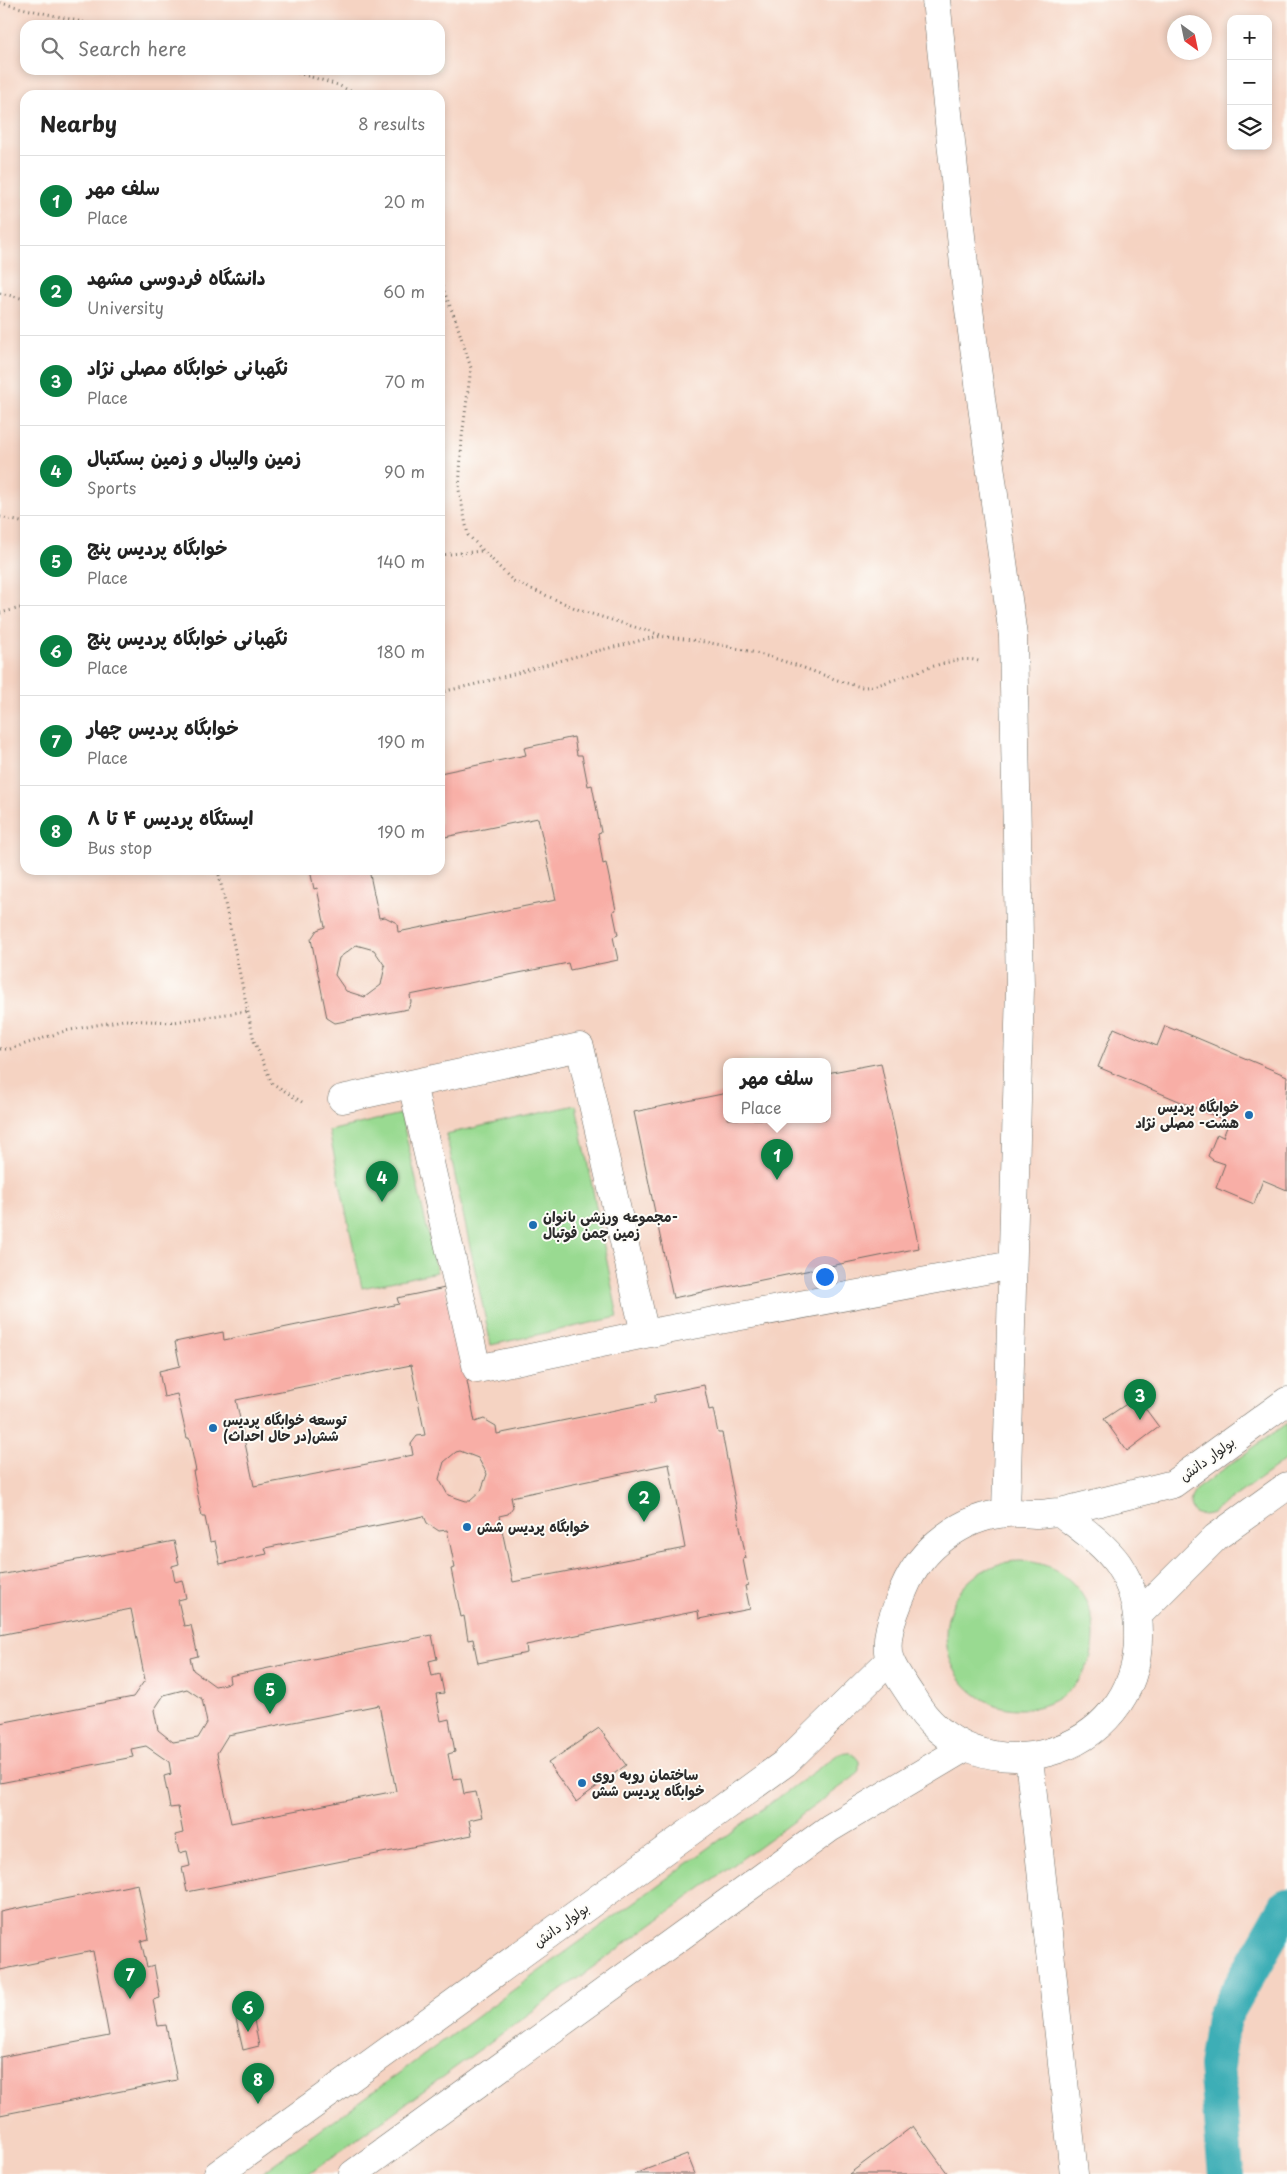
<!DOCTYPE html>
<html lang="en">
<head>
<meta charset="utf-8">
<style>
  body { margin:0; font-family:"Playpen Sans","Playpen Sans Arabic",sans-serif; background:#f6f6f6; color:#222 }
  .controls { position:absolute; right:15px; top:15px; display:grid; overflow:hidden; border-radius:10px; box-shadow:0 2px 8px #0003 }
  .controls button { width:45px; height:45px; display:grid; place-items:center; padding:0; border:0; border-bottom:1px solid #e0e0e0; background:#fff; color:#222; font:25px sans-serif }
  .compass { position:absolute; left:1167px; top:15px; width:45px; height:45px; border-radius:50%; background:#fff; box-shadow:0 2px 8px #0003; rotate:147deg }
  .you { position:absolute; left:824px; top:1276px; width:18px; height:18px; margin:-12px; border:4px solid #fff; border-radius:50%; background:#1a73e8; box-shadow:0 0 0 8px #1a73e833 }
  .badge { display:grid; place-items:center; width:32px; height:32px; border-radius:50%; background:#0b8043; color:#fff; font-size:16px; font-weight:700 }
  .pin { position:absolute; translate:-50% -41px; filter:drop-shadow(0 1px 2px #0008) }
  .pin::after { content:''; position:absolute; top:26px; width:18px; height:15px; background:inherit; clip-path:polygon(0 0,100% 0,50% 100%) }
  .popup { position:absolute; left:723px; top:1058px; width:108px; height:65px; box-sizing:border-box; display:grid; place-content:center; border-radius:10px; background:#fff; filter:drop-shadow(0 1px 4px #0005); font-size:16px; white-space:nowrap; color:#767676 }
  .popup b { font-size:19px; color:#222 }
  .popup::after { content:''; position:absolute; left:50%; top:100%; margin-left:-10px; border:10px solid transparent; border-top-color:#fff }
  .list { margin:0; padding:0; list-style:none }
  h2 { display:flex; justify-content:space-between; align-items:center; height:65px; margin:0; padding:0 20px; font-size:21px }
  h2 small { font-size:16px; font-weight:400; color:#767676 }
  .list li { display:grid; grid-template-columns:32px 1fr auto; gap:15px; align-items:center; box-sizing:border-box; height:90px; padding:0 20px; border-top:1px solid #e0e0e0 }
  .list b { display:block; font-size:19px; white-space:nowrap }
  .list p { margin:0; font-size:16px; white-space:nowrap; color:#767676 }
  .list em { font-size:16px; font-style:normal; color:#767676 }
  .icon { flex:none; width:28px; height:28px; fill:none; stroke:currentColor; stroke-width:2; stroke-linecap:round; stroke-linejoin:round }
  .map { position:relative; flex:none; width:1287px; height:2174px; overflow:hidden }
  .search { position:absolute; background:#fff; box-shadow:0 2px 8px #0003; left:20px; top:20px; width:425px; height:55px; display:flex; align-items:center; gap:12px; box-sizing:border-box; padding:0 18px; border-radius:15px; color:#767676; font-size:19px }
  .panel { position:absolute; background:#fff; box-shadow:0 2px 8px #0003; left:20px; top:90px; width:425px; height:785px; border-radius:15px }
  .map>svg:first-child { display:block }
</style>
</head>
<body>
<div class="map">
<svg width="1287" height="2174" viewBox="0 0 1287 2174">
  <rect width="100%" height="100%" fill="#fdfcf7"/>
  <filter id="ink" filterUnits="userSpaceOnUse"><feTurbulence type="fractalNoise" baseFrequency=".02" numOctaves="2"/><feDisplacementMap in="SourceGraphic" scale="10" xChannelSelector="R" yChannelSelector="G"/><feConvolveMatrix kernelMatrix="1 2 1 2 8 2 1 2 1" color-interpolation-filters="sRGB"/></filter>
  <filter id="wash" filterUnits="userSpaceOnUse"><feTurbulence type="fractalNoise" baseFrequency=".0096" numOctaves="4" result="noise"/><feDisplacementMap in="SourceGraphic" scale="20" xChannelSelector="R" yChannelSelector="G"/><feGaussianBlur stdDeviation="1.12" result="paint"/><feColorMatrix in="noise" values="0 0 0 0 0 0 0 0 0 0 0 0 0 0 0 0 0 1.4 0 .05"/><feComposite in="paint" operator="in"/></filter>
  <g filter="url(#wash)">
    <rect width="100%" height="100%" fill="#f1e8ce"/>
    <path fill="#f5d3c2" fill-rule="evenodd" d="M0,0h1287v2174h-1287zM1231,19h37v127h-37zM1174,22h30v30h-30zM25,25h415v45h-415zM25,95h415v775h-415zM727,1061h100v58h-100z"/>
    <path fill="#99da91" stroke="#62825e" d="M576,1105l42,212 -127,28 -45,-211z
      M401,1114l36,158 -75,16 -33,-157z
      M1287,1423v36l-75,54c-19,7 -28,-6 -17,-23z
      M946 1635a74 74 0 1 1 148 0a74 74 0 1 1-148 0Z
      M845,1752l8,2 6,7v9l-5,7 -545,397h-49l577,-419z"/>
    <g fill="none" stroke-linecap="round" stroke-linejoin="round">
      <path stroke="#3daeb6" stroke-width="36" d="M1226,2174l-10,-108 7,-48 64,-112"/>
    </g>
    <g id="blocks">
      <path fill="#f8aea6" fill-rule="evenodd" d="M574,737l3,18h5l6,31 4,-1 9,47 -3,1 5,31 3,-1 10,47 -3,1 5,24 -5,2 5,23 -48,10 -2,-7 -158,32 1,7 -3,7 -73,14 -8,-5 -16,-79 6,-9 8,-3 -8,-39 -3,1 -4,-19h59l10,48 6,-1 12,6 1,9 158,-32 -18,-82 -98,20v-65l86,-18 -2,-7zM356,945l18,5 11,16 -4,19 -16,12 -19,-6 -11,-16 4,-17z
        M1165,1026l10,4 1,-1 111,47 -2,41 2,1v72l-24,-10 -9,24 -38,-16 9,-24 -12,-4 -5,-4 9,-22 6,3 6,-15 -131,-55 16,-39 43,18z
        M881,1063l38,185 -246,50 -39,-186 93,-19v26h100v-46z
        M445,1288l5,24 5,-1 17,68 -5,2 8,41 9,-3 12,7 1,8 158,-32v-7l49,-10 5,25 4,-1 5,24h4l24,125 -3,1 5,26 -3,1 5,23 -51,10 -1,-8 -172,34 1,8 -49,10 -5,-24 -5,1 -4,-24 -3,1 -10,-48 4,-1 -8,-38 -8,1 -12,-8 -3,-7 -159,32 2,6 -47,10 -5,-23 -5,1 -5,-25h-3l-9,-46h3l-7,-33h-2l-10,-44 -13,3 -5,-26 21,-5 -5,-24 48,-10 1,8 175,-36 -2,-6zM411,1365l14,70 -8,1 -6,8 2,11 -159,31 -18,-86zM460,1451l18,7 9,16 -6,17 -11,10h-4l-18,-6 -9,-16 5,-17 12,-10zM669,1464l16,84 -172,34 -14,-66 9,-2 5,-7 -2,-10z
        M1139,1400l20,27 -32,24 -23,-32 24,-16 3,3z
        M174,1541l5,23 -7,2 3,16 7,-2 4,18 -8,2 6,26 7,-1 7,31 -8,2 3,12 22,16 15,-3 -1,-7 203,-41 5,24 -8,2 3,15 8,-2 4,19 -8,1 5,27 8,-2 6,33 -7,2 5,25 8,-1 3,16 12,-2 6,25 -13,3 3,15 -285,57 -5,-24 8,-2 -3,-15 -8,2 -4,-18 8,-2 -5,-26 -8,1 -6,-32 7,-2 -2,-12 -23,-16 -15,3 2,8 -133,26v-60l133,-26 12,-17 -14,-71 -131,26v-60zM187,1689l15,10 5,24 -9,15 -25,4 -15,-12 -4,-20 10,-15zM379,1705l17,86 -165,32 -14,-70 11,-18z
        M599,1728l27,37 -50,37 -28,-39z
        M138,1884l11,55 -8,2 6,26 7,-2 6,33 -7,2 5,26 8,-1 11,55 -177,35v-58l109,-21 -16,-85 -93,19v-58z
        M253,2015l6,31 -16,4 -7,-31z
        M913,2126l35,48h-99z
        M687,2154l8,20h-61z"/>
    </g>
  </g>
  <g filter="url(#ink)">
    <use href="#blocks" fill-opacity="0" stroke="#706d64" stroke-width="1"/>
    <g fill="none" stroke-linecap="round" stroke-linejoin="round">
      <g stroke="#706d64" stroke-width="29">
        <path id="minor" d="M936,0l32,302 45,334 7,352 -14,525
          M412,1084l65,285 168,-35 367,-69
          M342,1099l238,-52 65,287
          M1060,1512c20,16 43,31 58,52 15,22 20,45 20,70 3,124 -165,170 -226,63 -7,-11 -17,-24 -22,-37 -8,-22 6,-51 14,-71 17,-41 58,-72 102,-76 10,-1 21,1 31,1 8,0 16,-2 23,-2z
          M1060,1512l113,-28 114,-83
          M1138,1615l78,-78 71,-51
          M1029,1758l45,416
          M218,2174l567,-411 105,-103
          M353,2174l477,-346 136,-81"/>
      </g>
      <path stroke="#706d64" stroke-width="3" stroke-dasharray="1 4" stroke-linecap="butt" d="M0,3l95,22
        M288,70l50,15 20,10
        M440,282l15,36 16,50 -9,69 -3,53 9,45 45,46 69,30 82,25
        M0,293l25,6
        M0,517l25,6
        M440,555l42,-4
        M0,613l25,-6
        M440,692c62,-12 121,-34 183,-47 14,-3 31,-10 44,-8 41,4 83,13 122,26 15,4 65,25 76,24 32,-3 90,-37 116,-25
        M218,870l36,171 18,42 33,21
        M0,1049h10l55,-18 58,-11 51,2 73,-11"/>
      <use href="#minor" stroke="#fff" stroke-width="28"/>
    </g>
  </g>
  <g fill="#1f6fb2" stroke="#fdfcf7" stroke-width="2">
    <circle cx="1249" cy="1115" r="5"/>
    <circle cx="533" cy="1225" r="5"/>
    <circle cx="213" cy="1428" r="5"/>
    <circle cx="467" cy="1527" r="5"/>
    <circle cx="582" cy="1783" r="5"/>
  </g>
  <g text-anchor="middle" stroke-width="4" stroke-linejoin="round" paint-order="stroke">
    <g font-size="14" font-weight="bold" fill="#2b2b2b" stroke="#fdfcf7" text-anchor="start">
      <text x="1239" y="1112" text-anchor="end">خوابگاه پردیس<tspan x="1239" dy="16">هشت- مصلی نژاد</tspan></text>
      <text x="543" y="1222">مجموعه ورزشی بانوان-<tspan x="543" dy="16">زمین چمن فوتبال</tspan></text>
      <text x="223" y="1425">توسعه خوابگاه پردیس<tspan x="223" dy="16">شش(در حال احداث)</tspan></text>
      <text x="477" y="1532">خوابگاه پردیس شش</text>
      <text x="592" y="1780">ساختمان روبه روی<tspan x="592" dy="16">خوابگاه پردیس شش</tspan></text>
    </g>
    <g font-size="14" fill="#2b2b2b" stroke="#fdfcf7">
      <text transform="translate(1207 1459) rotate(-36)" y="5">بولوار دانش</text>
      <text transform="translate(561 1925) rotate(-36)" y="5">بولوار دانش</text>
    </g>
  </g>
</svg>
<div class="controls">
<button>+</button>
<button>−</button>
<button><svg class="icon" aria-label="layers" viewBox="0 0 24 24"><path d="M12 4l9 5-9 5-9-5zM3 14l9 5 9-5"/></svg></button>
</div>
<svg class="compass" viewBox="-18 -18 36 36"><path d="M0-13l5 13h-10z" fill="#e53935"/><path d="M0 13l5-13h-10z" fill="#767676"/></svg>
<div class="you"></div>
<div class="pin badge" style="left:777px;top:1180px">1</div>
<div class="popup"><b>سلف مهر</b>Place</div>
<div class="pin badge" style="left:644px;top:1522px">2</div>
<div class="pin badge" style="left:1140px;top:1420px">3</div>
<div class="pin badge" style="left:382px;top:1202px">4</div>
<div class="pin badge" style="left:270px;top:1714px">5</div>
<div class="pin badge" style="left:248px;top:2032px">6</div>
<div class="pin badge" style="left:130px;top:1999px">7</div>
<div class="pin badge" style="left:258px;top:2104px">8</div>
<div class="search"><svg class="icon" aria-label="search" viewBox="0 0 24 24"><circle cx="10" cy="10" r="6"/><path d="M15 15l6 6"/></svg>Search here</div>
<section class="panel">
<h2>Nearby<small>8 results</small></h2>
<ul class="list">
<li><span class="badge">1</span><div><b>سلف مهر</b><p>Place</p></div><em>20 m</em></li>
<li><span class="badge">2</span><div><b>دانشگاه فردوسی مشهد</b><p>University</p></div><em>60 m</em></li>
<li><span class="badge">3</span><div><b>نگهبانی خوابگاه مصلی نژاد</b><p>Place</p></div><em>70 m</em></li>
<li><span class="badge">4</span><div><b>زمین والیبال و زمین بسکتبال</b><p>Sports</p></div><em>90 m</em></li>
<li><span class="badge">5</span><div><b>خوابگاه پردیس پنج</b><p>Place</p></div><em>140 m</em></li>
<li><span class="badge">6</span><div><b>نگهبانی خوابگاه پردیس پنج</b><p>Place</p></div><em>180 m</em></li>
<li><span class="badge">7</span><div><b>خوابگاه پردیس چهار</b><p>Place</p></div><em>190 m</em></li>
<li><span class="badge">8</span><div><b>ایستگاه پردیس ۴ تا ۸</b><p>Bus stop</p></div><em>190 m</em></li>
</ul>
</section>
</div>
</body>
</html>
